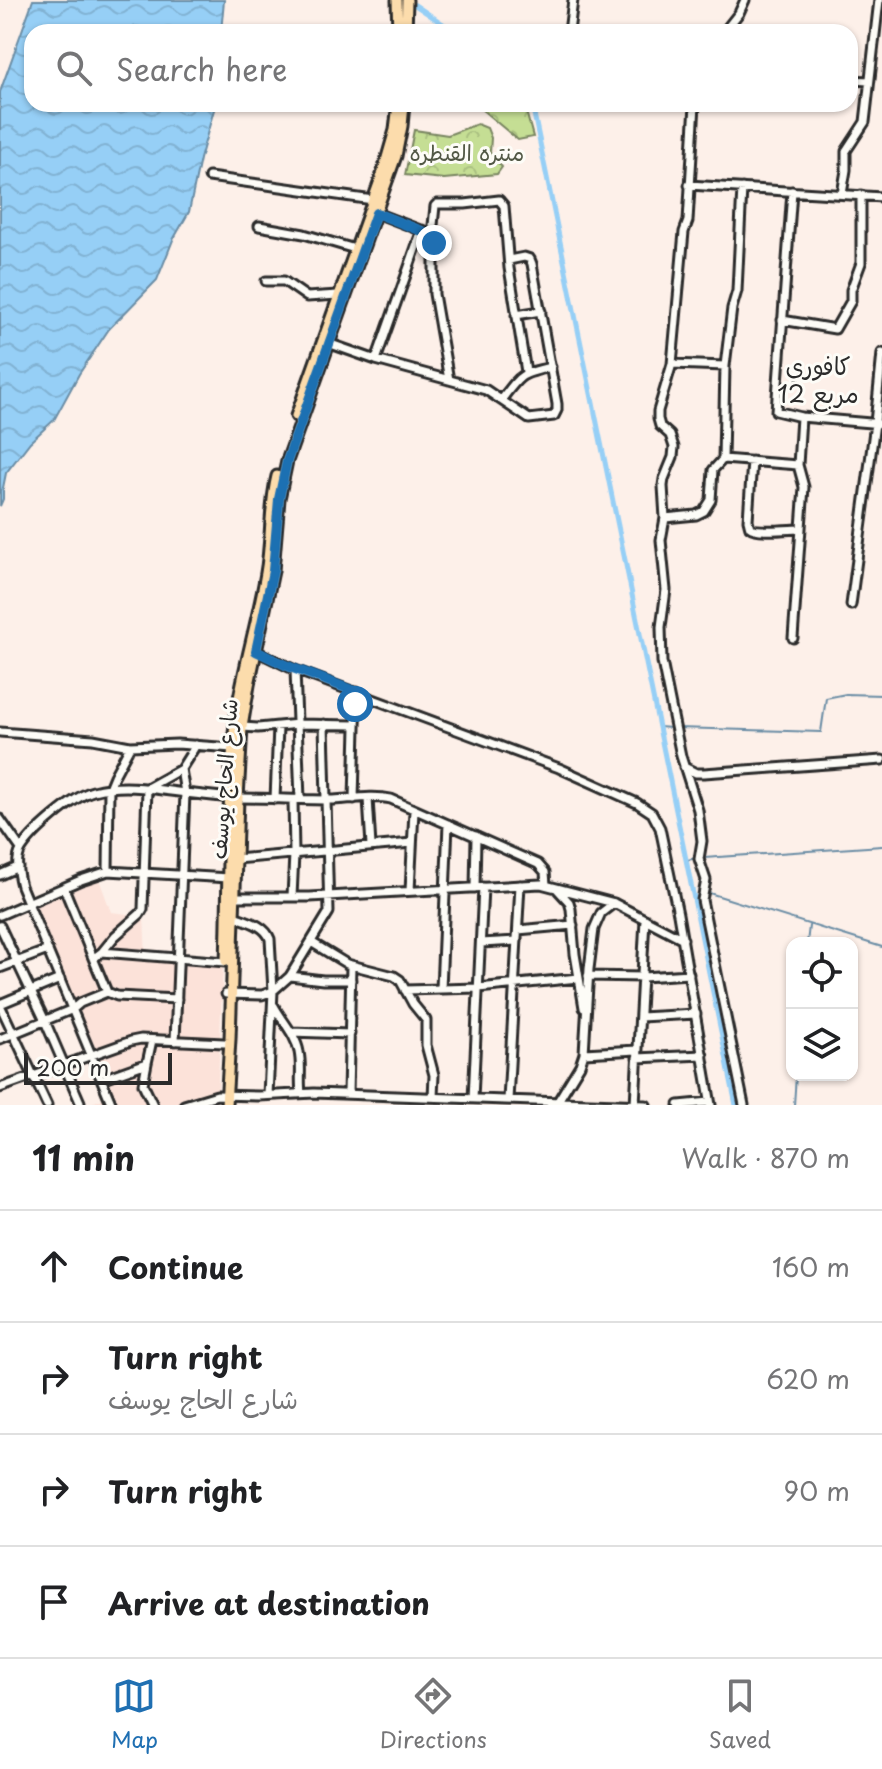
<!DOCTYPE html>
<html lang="en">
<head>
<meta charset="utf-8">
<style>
  body { margin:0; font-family:"Playpen Sans","Playpen Sans Arabic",sans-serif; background:#f2f2f2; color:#202124 }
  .controls { position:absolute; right:24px; bottom:24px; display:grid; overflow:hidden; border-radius:16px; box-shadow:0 2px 6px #0004 }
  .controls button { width:72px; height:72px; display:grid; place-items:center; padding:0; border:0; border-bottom:2px solid #e0e0e0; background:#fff; color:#202124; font:40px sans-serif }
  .scale { position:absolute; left:24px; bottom:20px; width:148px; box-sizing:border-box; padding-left:8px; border:4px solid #2b2b2b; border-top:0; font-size:22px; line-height:28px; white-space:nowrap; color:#2b2b2b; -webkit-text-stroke:6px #fdfcf7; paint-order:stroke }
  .stop { position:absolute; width:24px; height:24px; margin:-18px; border:6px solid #1f6fb2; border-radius:50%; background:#fff }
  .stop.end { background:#1f6fb2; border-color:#fff; box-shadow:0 2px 8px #0008 }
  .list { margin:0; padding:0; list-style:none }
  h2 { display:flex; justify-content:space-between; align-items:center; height:104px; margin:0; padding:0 32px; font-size:34px }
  h2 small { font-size:26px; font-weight:400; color:#757577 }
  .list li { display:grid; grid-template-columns:52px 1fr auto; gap:24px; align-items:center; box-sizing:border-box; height:112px; padding:0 32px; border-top:2px solid #e0e0e0 }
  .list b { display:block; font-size:30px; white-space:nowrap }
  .list p { margin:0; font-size:26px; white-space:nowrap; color:#757577 }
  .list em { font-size:26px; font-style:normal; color:#757577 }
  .icon { flex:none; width:44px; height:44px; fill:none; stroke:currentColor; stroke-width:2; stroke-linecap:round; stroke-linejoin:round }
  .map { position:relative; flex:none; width:882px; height:1105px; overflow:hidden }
  .search { position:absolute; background:#fff; box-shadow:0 2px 6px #0004; left:24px; right:24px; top:24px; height:88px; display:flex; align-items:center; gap:20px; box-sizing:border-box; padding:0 28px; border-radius:24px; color:#757577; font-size:30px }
  .sheet { height:552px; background:#fff }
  nav { display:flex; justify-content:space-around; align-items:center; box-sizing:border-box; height:112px; border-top:2px solid #e0e0e0; background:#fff; font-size:22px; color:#757577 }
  nav a { display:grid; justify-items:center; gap:4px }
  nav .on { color:#1f6fb2 }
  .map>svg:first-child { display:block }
</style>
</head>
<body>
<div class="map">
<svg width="882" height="1105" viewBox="0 0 882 1105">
  <defs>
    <pattern id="park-crowns" width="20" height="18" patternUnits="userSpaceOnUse" patternTransform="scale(2)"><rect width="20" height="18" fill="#c5de94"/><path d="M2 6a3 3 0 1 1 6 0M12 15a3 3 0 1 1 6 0" fill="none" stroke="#a9bf80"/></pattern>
    <pattern id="water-waves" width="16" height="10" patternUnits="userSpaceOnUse" patternTransform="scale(2)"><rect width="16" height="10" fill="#96cff6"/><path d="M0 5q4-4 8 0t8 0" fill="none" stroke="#81b2d3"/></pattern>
  </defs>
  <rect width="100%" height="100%" fill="#fdf0e9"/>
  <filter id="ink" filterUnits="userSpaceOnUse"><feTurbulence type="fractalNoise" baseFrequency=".0125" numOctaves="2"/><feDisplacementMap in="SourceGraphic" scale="16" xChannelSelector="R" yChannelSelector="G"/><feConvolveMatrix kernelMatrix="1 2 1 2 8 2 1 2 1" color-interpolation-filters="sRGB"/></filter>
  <g filter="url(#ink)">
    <path fill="#fce2d9" d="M99,879l12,33 33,4 2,43 77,7 -6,139h-130l15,-6 -12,-39 -57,-156z"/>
    <path fill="url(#park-crowns)" stroke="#788460" stroke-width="2" d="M436,104h88l9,33 -15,3 -37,-31z
      M477,124l10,4 4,10 -1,15 12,14 -5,7 -53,5 -39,-4 9,-45 34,5z"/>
    <path fill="url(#water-waves)" stroke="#6b8da5" stroke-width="2" d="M33,0h191l-3,32h-189v72h183v2l-15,53 -11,53 -16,28 -16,40 -48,49 -30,45 -25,46 -24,22 -24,31 -3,15v11l-3,7v-414z"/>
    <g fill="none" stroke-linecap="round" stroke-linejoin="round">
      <path stroke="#6b8da5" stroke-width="2" d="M659,727l12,1
        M677,728l144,4 5,-34 20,-4 36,1
        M704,858l178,-12
        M687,860l10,-2
        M706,892l176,55
        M807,943l2,-17
        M794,1105l2,-30"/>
      <path stroke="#96cff6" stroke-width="5" d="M415,5l40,27
        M532,104l204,1001"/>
      <g stroke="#2b2b2b" stroke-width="13">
        <path id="minor" d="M569,32l4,-32
          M724,32l15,-19 6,-13
          M850,80l19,1
          M695,104l-7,117 -4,11 -12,132 -14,47v8l2,7 10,9 4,12 -1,10 -9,22 -1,7 2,32 -4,22 5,50 -5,37 1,35 19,94 17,54 4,31 -3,18 7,21 -4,20 42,205
          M209,177l164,23
          M689,185l193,12
          M792,191l-16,220 25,6 81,7
          M842,194l4,-24v-19l19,-29 14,-122
          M376,213l47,18
          M259,226l45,8 51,15
          M266,281h18l23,16 31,-2
          M516,315l25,-4
          M782,320l53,9 16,-28v-11l10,-27v-68
          M328,343l48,17 110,30 43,29 25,-3 3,-6v-6l-25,-140 -2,-5 -6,-2 -15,3
          M376,360l46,-130
          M672,364l53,2 7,-58 5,-17 5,-103
          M449,380l-15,-86v-51l-2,-8 3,-29 2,-2h28l34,-4 5,6 5,62 17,104
          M502,399c19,-25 18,-25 49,-32
          M723,459l2,-93
          M752,461l-4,59c1,3 1,5 2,7 6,6 41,2 51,2
          M665,518l31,-3 8,-4 7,-11 2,-30 10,-11 75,6
          M851,605l24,-182 7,-70
          M793,638l11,-151 -6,-22 3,-48
          M256,651l39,19 264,98 78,35 15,10 8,15 18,86 33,191
          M295,670l5,129
          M242,727l16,1 40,-4 57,1
          M0,732l93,7 37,7 47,-2 56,4
          M684,767l12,6h8l178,-13
          M238,798c32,0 63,2 96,2 18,-1 39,-5 57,-1l147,65 7,8 1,13
          M275,799l3,-72
          M354,799l3,-107
          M368,799l3,47
          M0,819l21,30
          M236,859l176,-16
          M108,871l1,-83 5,-12 16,-30
          M0,875l18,-8
          M64,888l43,104
          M475,888l1,-52
          M558,890l11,12 2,7 4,45 9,54
          M410,891l4,-81
          M235,897h75l231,-13 73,19 69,36
          M292,897l2,-43 -1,-54
          M0,915l81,-35 27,-9 121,7
          M234,916c13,5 31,9 36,23l3,52 -5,104
          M0,926l45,95 35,81
          M518,930l55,-5
          M311,942l36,22 47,12 6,4 13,24 13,16v25l8,30 -1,22
          M481,943l36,-2
          M102,952l13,-16 25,-22 3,-5 4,-121 34,-19
          M94,958l8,-6 124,10
          M0,968l48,-18
          M290,976l33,4h28
          M588,976l55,1 46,-3
          M441,989l7,-165
          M405,990l73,-2 100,-10
          M226,994l36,1 11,-4 17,-15 39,-64 -5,-188
          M0,1004l60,-25
          M0,1005l47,100
          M274,1006c8,15 22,29 25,46 3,14 0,27 2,41
          M640,1017l56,-3
          M291,1032l59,2
          M0,1039l73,-30 7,-6 27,-11 10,4 60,3
          M175,1041l10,-248 46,5
          M584,1053l53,-3
          M637,1058l66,-3
          M147,1063l-4,21 10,21
          M102,1079l45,-16 5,-23
          M0,1088l131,-47 10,-2 83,4
          M348,1094l3,-129
          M473,1099l10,-212
          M508,1100l12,-215
          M558,1101l22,-36 4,-12 5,-84 5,-40 7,-16 13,-10
          M635,1104l10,-185
          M112,1105l-91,-219c-3,-11 -6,-26 0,-36 10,-17 53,-54 72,-59 30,-8 62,-2 92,2l-4,-24 15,-24
          M184,1105l33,-10 42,1 55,-3 332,12
          M679,1105l31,-3"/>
      </g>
      <g stroke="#2b2b2b" stroke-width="15">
        <path id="major" d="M397,0l1,32
          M406,32l1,-32
          M296,416l86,-241 13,-45 3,-26
          M226,961c3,-81 0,-164 10,-245 7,-48 22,-95 30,-143 6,-33 3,-66 11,-97
          M226,1105l4,-66 8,-241 4,-71 7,-42 24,-114 6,-72 8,-38 109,-305 6,-30 2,-22"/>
      </g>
      <use href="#minor" stroke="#fdfcf7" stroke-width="7"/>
      <use href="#major" stroke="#fcdcac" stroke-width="9"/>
    </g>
  </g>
  <g fill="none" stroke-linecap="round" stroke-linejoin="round" filter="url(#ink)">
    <path stroke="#1f6fb2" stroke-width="10" d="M355,704l2,-12 -72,-27 -29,-14 17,-80 6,-72 8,-38 89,-248 56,22 2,8"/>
  </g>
  <g text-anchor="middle" stroke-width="6" stroke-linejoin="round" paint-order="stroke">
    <g font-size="22" fill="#525845" stroke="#fdfcf7">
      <text x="467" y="161">منتره القنطره</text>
    </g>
    <g font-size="22" fill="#2b2b2b" stroke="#fdfcf7">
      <text transform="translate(224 779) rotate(-86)" y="8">شارع الحاج يوسف</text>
    </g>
    <g font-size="24" fill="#2b2b2b" stroke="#fdfcf7">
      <text x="818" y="375">كافوري<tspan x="818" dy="28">مربع 12</tspan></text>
    </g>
  </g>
</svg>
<div class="controls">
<button><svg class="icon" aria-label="locate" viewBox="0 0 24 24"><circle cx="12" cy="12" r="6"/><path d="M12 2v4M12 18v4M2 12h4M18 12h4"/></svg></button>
<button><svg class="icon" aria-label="layers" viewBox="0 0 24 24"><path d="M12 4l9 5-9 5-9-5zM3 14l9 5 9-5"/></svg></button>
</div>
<div class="scale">200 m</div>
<div class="stop" style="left:355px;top:704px"></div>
<div class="stop end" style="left:434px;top:243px"></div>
<div class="search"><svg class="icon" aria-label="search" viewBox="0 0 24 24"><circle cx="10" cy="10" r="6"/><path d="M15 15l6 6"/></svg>Search here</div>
</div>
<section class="sheet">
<h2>11 min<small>Walk · 870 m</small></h2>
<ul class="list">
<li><svg class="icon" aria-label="ahead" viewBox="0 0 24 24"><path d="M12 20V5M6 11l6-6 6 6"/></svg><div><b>Continue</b></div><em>160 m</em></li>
<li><svg class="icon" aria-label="right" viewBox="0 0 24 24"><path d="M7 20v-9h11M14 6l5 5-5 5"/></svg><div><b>Turn right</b><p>شارع الحاج يوسف</p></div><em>620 m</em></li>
<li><svg class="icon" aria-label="right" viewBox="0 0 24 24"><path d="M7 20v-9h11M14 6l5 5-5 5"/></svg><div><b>Turn right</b></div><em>90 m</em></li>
<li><svg class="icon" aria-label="arrive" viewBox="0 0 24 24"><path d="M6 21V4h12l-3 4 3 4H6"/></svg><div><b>Arrive at destination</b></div></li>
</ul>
</section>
<nav>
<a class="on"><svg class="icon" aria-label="map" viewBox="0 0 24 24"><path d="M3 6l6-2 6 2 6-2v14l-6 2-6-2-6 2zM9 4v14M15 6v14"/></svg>Map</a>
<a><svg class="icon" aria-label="directions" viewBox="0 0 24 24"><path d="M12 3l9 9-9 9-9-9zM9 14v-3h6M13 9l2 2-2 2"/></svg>Directions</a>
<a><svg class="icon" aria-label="saved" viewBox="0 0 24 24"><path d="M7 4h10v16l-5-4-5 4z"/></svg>Saved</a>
</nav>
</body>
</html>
